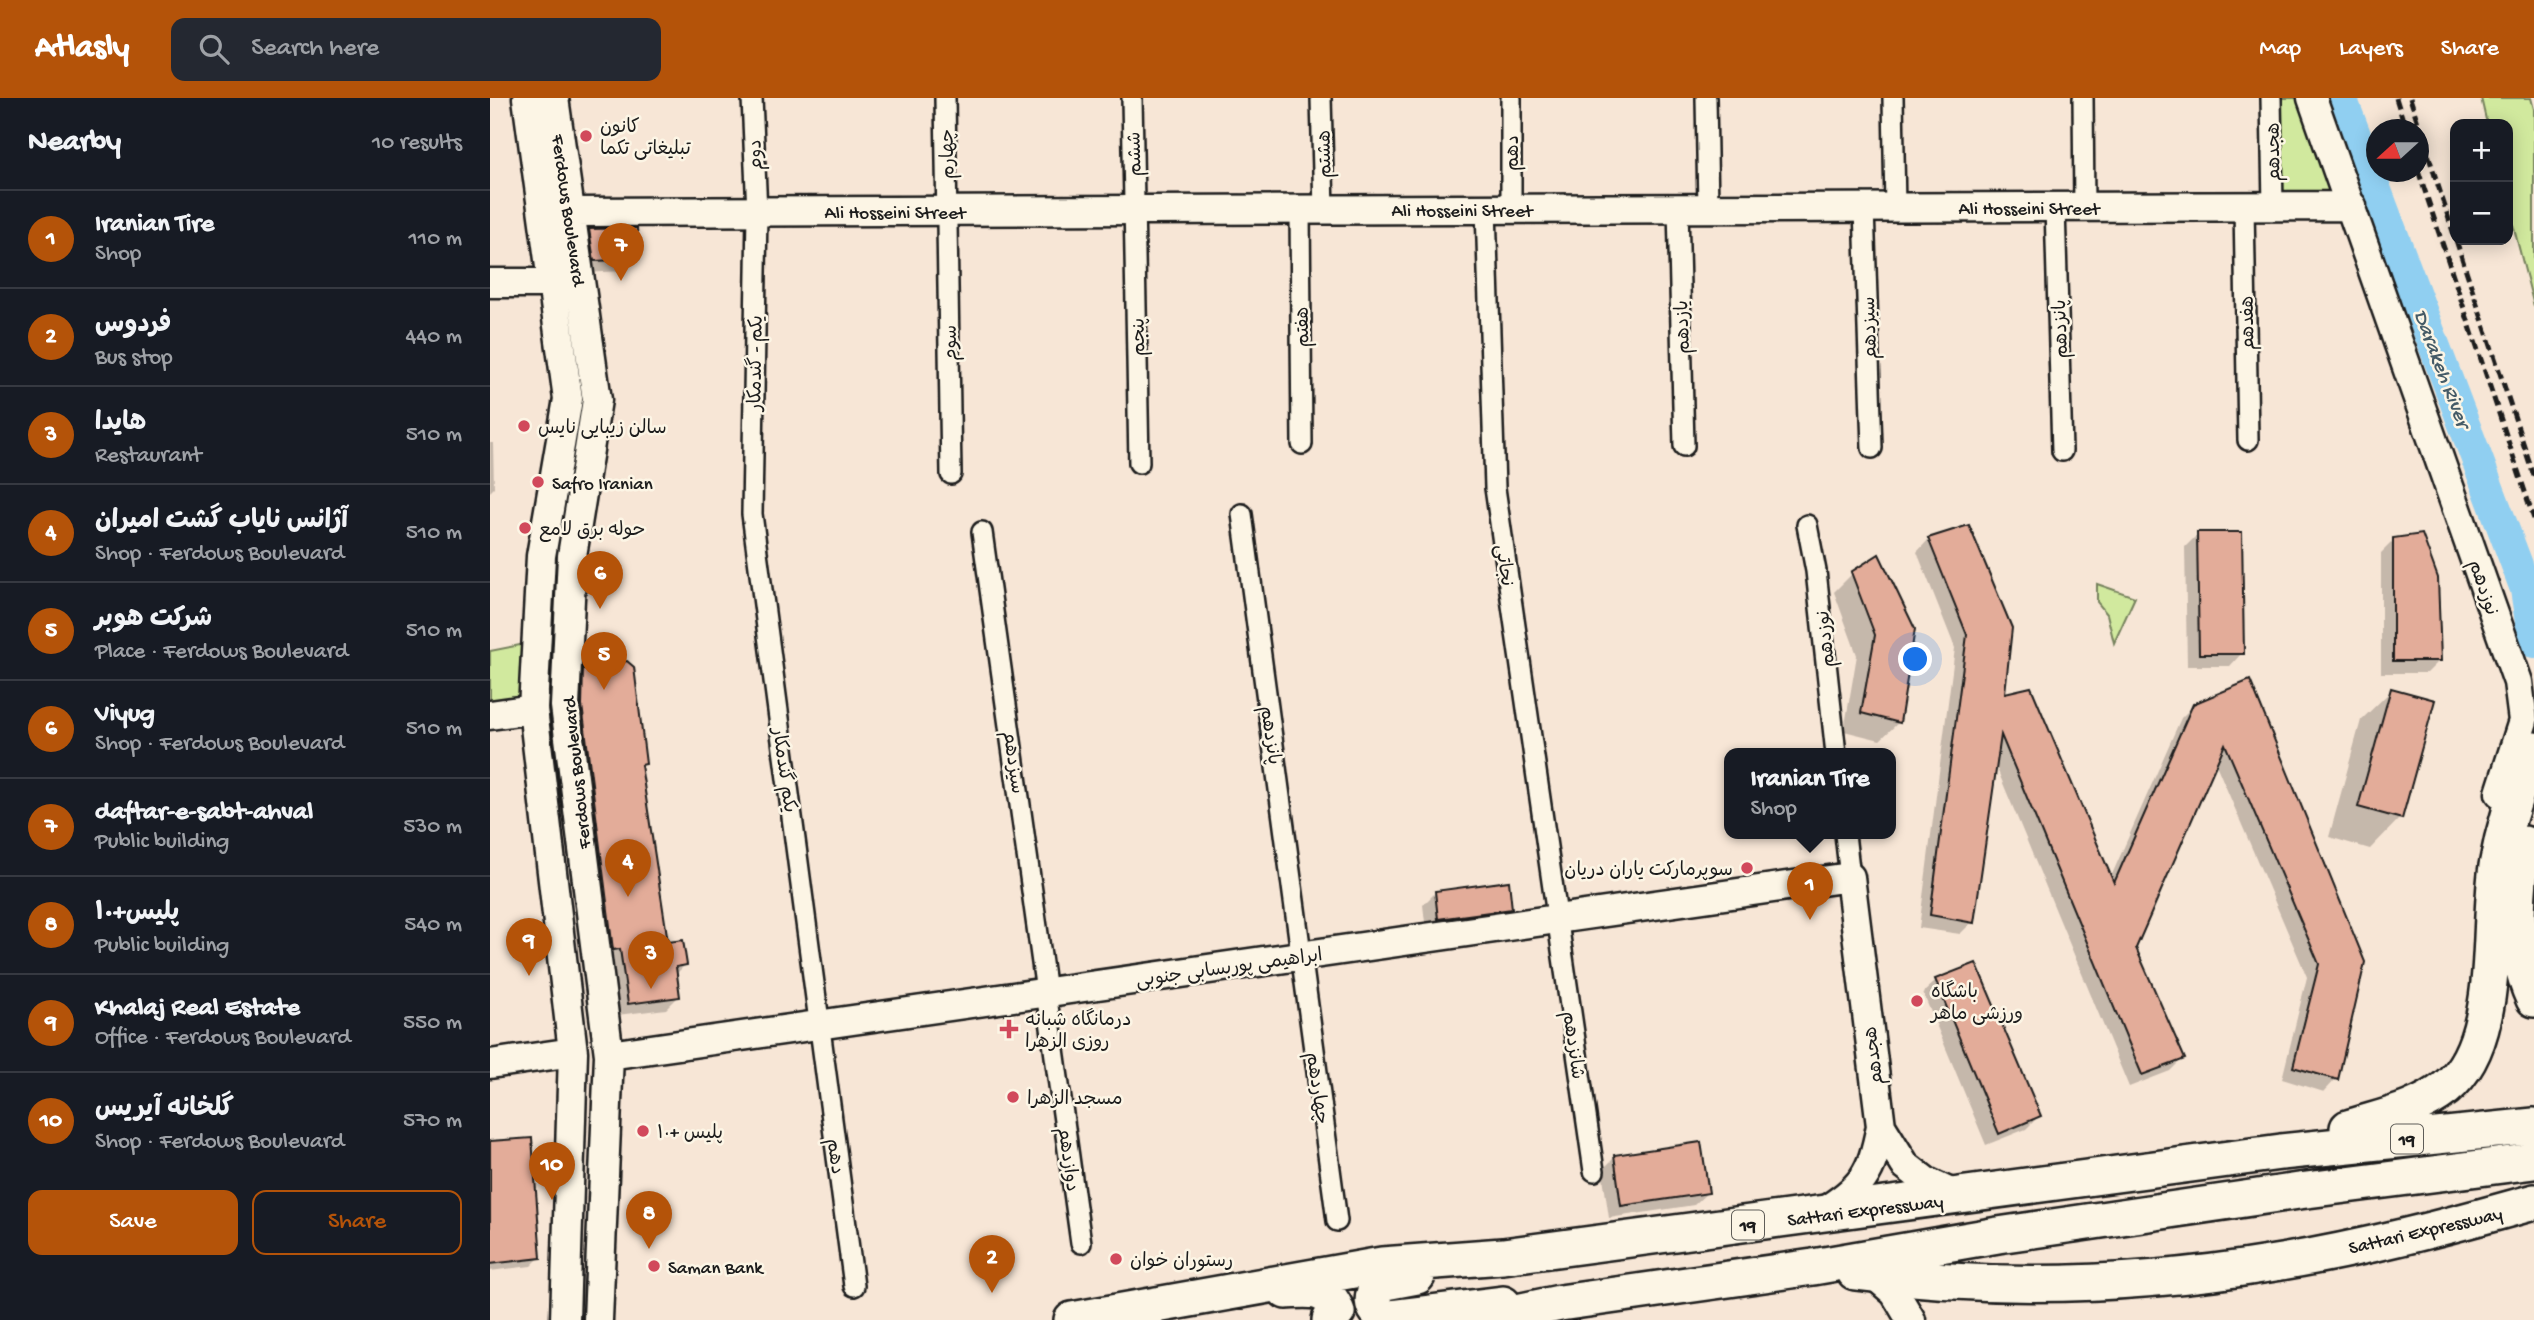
<!DOCTYPE html>
<html lang="en">
<head>
<meta charset="utf-8">
<style>
  body { margin:0; font-family:"Gochi Hand","Playpen Sans Arabic",sans-serif; background:#242831; color:#f1f3f6 }
  .controls { position:absolute; right:21px; top:21px; display:grid; overflow:hidden; border-radius:14px; box-shadow:0 4px 18px #0003 }
  .controls button { width:63px; height:63px; display:grid; place-items:center; padding:0; border:0; border-bottom:2px solid #363941; background:#171b24; color:#f1f3f6; font:35px sans-serif }
  .compass { position:absolute; left:1876px; top:21px; width:63px; height:63px; border-radius:50%; background:#171b24; box-shadow:0 4px 18px #0003; rotate:249deg }
  .you { position:absolute; left:1426px; top:562px; width:24px; height:24px; margin:-18px; border:5px solid #fff; border-radius:50%; background:#1a73e8; box-shadow:0 0 0 10px #1a73e833 }
  .badge { display:grid; place-items:center; width:46px; height:46px; border-radius:50%; background:#b45309; color:#fff; font-size:23px; font-weight:700 }
  .pin { position:absolute; translate:-50% -58px; filter:drop-shadow(0 2px 4px #0008) }
  .pin::after { content:''; position:absolute; top:37px; width:24px; height:21px; background:inherit; clip-path:polygon(0 0,100% 0,50% 100%) }
  .popup { position:absolute; left:1234px; top:650px; width:172px; height:91px; box-sizing:border-box; display:grid; place-content:center; border-radius:14px; background:#171b24; filter:drop-shadow(0 2px 5px #0005); font-size:23px; white-space:nowrap; color:#9ea1a6 }
  .popup b { font-size:26px; color:#f1f3f6 }
  .popup::after { content:''; position:absolute; left:50%; top:100%; margin-left:-14px; border:14px solid transparent; border-top-color:#171b24 }
  .list { margin:0; padding:0; list-style:none }
  h2 { display:flex; justify-content:space-between; align-items:center; height:91px; margin:0; padding:0 28px; font-size:30px }
  h2 small { font-size:23px; font-weight:400; color:#9ea1a6 }
  .list li { display:grid; grid-template-columns:46px 1fr auto; gap:21px; align-items:center; box-sizing:border-box; height:98px; padding:0 28px; border-top:2px solid #363941 }
  .list b { display:block; font-size:26px; white-space:nowrap }
  .list p { margin:0; font-size:23px; white-space:nowrap; color:#9ea1a6 }
  .list em { font-size:23px; font-style:normal; color:#9ea1a6 }
  .actions { display:flex; gap:14px; padding:21px 28px }
  .actions a { flex:1; padding:16px 0; border:2px solid #b45309; border-radius:14px; text-align:center; font-size:24px; color:#b45309 }
  .actions .main { background:#b45309; color:#fff }
  .icon { flex:none; width:38px; height:38px; fill:none; stroke:currentColor; stroke-width:2; stroke-linecap:round; stroke-linejoin:round }
  .map { position:relative; flex:none; width:2044px; height:1222px; overflow:hidden }
  header { display:flex; align-items:center; gap:42px; box-sizing:border-box; height:98px; padding:0 35px; background:#b45309; color:#fff }
  header strong { font-size:33px }
  nav { display:flex; gap:38px; margin-inline-start:auto; font-size:24px }
  .search { width:490px; height:63px; background:#242831; display:flex; align-items:center; gap:18px; box-sizing:border-box; padding:0 24px; border-radius:14px; color:#9ea1a6; font-size:26px }
  main { display:flex }
  aside { flex:1; background:#171b24 }
  .map>svg:first-child { display:block }
</style>
</head>
<body>
<header>
<strong>Atlasly</strong>
<div class="search"><svg class="icon" aria-label="search" viewBox="0 0 24 24"><circle cx="10" cy="10" r="6"/><path d="M15 15l6 6"/></svg>Search here</div>
<nav><a>Map</a><a>Layers</a><a>Share</a></nav>
</header>
<main>
<aside>
<h2>Nearby<small>10 results</small></h2>
<ul class="list">
<li><span class="badge">1</span><div><b>Iranian Tire</b><p>Shop</p></div><em>110 m</em></li>
<li><span class="badge">2</span><div><b>فردوس</b><p>Bus stop</p></div><em>440 m</em></li>
<li><span class="badge">3</span><div><b>هایدا</b><p>Restaurant</p></div><em>510 m</em></li>
<li><span class="badge">4</span><div><b>آژانس نایاب گشت امیران</b><p>Shop · Ferdows Boulevard</p></div><em>510 m</em></li>
<li><span class="badge">5</span><div><b>شرکت هوبر</b><p>Place · Ferdows Boulevard</p></div><em>510 m</em></li>
<li><span class="badge">6</span><div><b>Viyug</b><p>Shop · Ferdows Boulevard</p></div><em>510 m</em></li>
<li><span class="badge">7</span><div><b>daftar-e-sabt-ahval</b><p>Public building</p></div><em>530 m</em></li>
<li><span class="badge">8</span><div><b>پلیس+١٠</b><p>Public building</p></div><em>540 m</em></li>
<li><span class="badge">9</span><div><b>Khalaj Real Estate</b><p>Office · Ferdows Boulevard</p></div><em>550 m</em></li>
<li><span class="badge">10</span><div><b>گلخانه آیریس</b><p>Shop · Ferdows Boulevard</p></div><em>570 m</em></li>
</ul>
<div class="actions"><a class="main">Save</a><a>Share</a></div>
</aside>
<div class="map">
<svg width="2044" height="1222" viewBox="0 0 2044 1222">
  <rect width="100%" height="100%" fill="#f7e6d6"/>
  <filter id="ink" filterUnits="userSpaceOnUse"><feTurbulence type="fractalNoise" baseFrequency=".0143" numOctaves="2"/><feDisplacementMap in="SourceGraphic" scale="14" xChannelSelector="R" yChannelSelector="G"/><feConvolveMatrix kernelMatrix="1 2 1 2 8 2 1 2 1" color-interpolation-filters="sRGB"/></filter>
  <g filter="url(#ink)">
    <path fill="#d1e99e" stroke="#76825d" stroke-width="2" d="M1791,0h19l30,84 -4,15 -43,4z
      M1991,0h50l3,11v197l-26,-101v-81h-21z
      M1607,486l38,13 -21,46 -7,-29 -10,-12z
      M35,546l-5,56 -30,4v-53z"/>
    <path fill="#0003" d="M100,132l47,28 -12,13 -43,2 -5,-30z
      M0,345h3l1,45 -4,4z
      M1708,436l44,119 -12,13h-43l-2,-119z
      M1439,441l74,157 107,183 71,-161 13,-13 55,-22 114,279 -27,117 -12,13 -42,-13 25,-102 -92,-215 -81,186 49,110 -13,13 -41,16 -134,-323 -23,158 -12,12 -41,-6 36,-280 -38,-96z
      M1904,442l46,120 -13,13h-46v-120z
      M1389,459l20,165 -19,18 -36,-9 13,-76 -23,-63 18,-18z
      M94,572l60,94 -4,4 26,176 20,20 -11,11 3,22 -12,12 -49,6 -45,-333z
      M1902,592l8,128 -30,31 -41,-12 32,-117z
      M946,794l74,16 -12,13 -72,10 -3,-26z
      M1446,883l103,135 -13,13 -40,16 -63,-152z
      M0,1045l50,114 -9,9 -41,5z
      M1125,1059l92,36 -13,12 -85,13 -7,-48z"/>
    <g fill="none" stroke-linecap="round" stroke-linejoin="round">
      <path stroke="#90cff1" stroke-width="32" d="M1851,0l185,491 8,53"/>
    </g>
    <path fill="#e3ac99" stroke="#1c1c1c" stroke-width="2" d="M147,130l2,31 -45,2 -5,-32z
      M1479,427l43,103 -7,65 26,-6 83,196 79,-179 57,-24 115,282 -27,118 -45,-13 26,-103 -94,-220 -89,204 49,111 -43,16 -141,-340 -27,188 -44,-8 37,-280 -39,-97z
      M1707,434h45l2,122h-45z
      M1932,436l16,44 3,83h-48v-123z
      M1389,456l36,75 -15,94 -39,-10 14,-78 -24,-63z
      M137,563l7,6 12,97 -5,1 27,177 15,-2 4,25 -11,2 4,30 -52,7 -8,-55 -7,1 -31,-245 1,-36z
      M1901,590l44,12 -33,119 -44,-12z
      M1019,783l3,28 -74,10 -3,-28z
      M1486,865l65,153 -42,18 -64,-155z
      M42,1040l9,120 -51,6v-123z
      M1211,1044l8,51 -88,13 -7,-51z"/>
    <g fill="none" stroke-linecap="round" stroke-linejoin="round">
      <g stroke="#1c1c1c" stroke-width="24">
        <path id="street" d="M262,0l5,114 -5,302 102,772
          M455,0l6,376
          M642,0l7,365
          M831,0l3,112
          M1216,0l2,110
          M1403,0l2,110
          M1593,0l1,109
          M1781,0l2,108
          M1754,108l4,234
          M1565,109l7,244
          M1188,110l6,238
          M1374,110l8,240
          M996,111l9,279 99,683
          M1021,111v-111
          M810,112l2,234
          M752,416l95,707
          M1317,427l9,46 20,183
          M492,434l99,711
          M1355,736l5,43"/>
      </g>
      <g stroke="#1c1c1c" stroke-width="33">
        <path id="secondary" d="M37,0l41,301 -27,157 -8,153 40,343 -8,268
          M64,0l43,302 -25,156 -7,150 44,349 -11,265
          M1822,0l206,584 5,39 -23,72
          M81,114l1781,-6
          M0,185h62
          M0,617l43,-6
          M119,957l1241,-178 31,249 24,39 22,17 32,15
          M0,966l83,-12
          M1330,1116c43,-28 51,-37 61,-88
          M1383,1176l22,19 16,27"/>
      </g>
      <g stroke="#1c1c1c" stroke-width="40">
        <path id="highway" d="M2034,746c-9,50 -12,108 10,155
          M1858,1030c34,-11 69,-17 98,-40 56,-45 41,-156 51,-222 7,-39 20,-80 37,-116
          M1365,1174c138,18 282,14 420,-9 87,-14 174,-37 259,-61
          M927,1178l-37,7c-11,14 -9,30 9,35l114,-14
          M796,1193c24,-1 42,-5 51,21l-7,8
          M582,1222l310,-55 121,-9 778,-104 253,-26
          M989,1222l81,-17 253,-36 185,-32 301,-44 235,-30"/>
      </g>
      <use href="#street" stroke="#fcf5e5" stroke-width="19"/>
      <use href="#secondary" stroke="#fcf5e5" stroke-width="28"/>
      <use href="#highway" stroke="#fcf5e5" stroke-width="35"/>
      <path stroke="#1c1c1c" stroke-width="5" stroke-dasharray="10 5" stroke-linecap="butt" d="M1906,0l10,32
        M1920,0l45,140
        M1928,72l116,349
        M1966,142l78,236"/>
    </g>
  </g>
  <g fill="#d1495b" stroke="#fcf5e5" stroke-width="2.5">
    <circle cx="96" cy="38" r="7"/>
    <circle cx="34" cy="328" r="7"/>
    <circle cx="48" cy="384" r="7"/>
    <circle cx="35" cy="430" r="7"/>
    <circle cx="1257" cy="770" r="7"/>
    <circle cx="1427" cy="903" r="7"/>
    <path d="M515.5 920.5h7v7h7v7h-7v7h-7v-7h-7v-7h7z"/>
    <circle cx="523" cy="999" r="7"/>
    <circle cx="153" cy="1033" r="7"/>
    <circle cx="626" cy="1161" r="7"/>
    <circle cx="164" cy="1168" r="7"/>
  </g>
  <g text-anchor="middle" stroke-width="5" stroke-linejoin="round" paint-order="stroke">
    <g fill="#fcf5e5" stroke="#5f5d58" stroke-width="2">
      <rect x="1901" y="1026.5" width="32" height="29" rx="5"/>
      <rect x="1242" y="1112.5" width="32" height="29" rx="5"/>
    </g>
    <g font-size="18" font-weight="bold" fill="#1c1c1c">
      <text x="1917" y="1047">19</text>
      <text x="1258" y="1133">19</text>
    </g>
    <g font-size="19" fill="#1c1c1c" stroke="#fcf5e5" text-anchor="start">
      <text x="110" y="34">کانون<tspan x="110" dy="22">تبلیغاتی تکما</tspan></text>
      <text x="48" y="335">سالن زیبایی نایس</text>
      <text x="62" y="391">Safro Iranian</text>
      <text x="49" y="437">حوله برق لامع</text>
      <text x="1243" y="777" text-anchor="end">سوپرمارکت یاران دریان</text>
      <text x="1441" y="899">باشگاه<tspan x="1441" dy="22">ورزشی ماهر</tspan></text>
      <text x="535" y="927">درمانگاه شبانه<tspan x="535" dy="22">روزی الزهرا</tspan></text>
      <text x="537" y="1006">مسجد الزهرا</text>
      <text x="167" y="1040">پلیس +۱۰</text>
      <text x="640" y="1168">رستوران خوان</text>
      <text x="178" y="1175">Saman Bank</text>
    </g>
    <g font-size="19" fill="#1c1c1c" stroke="#fcf5e5">
      <text transform="translate(1782 54) rotate(-91)" y="7">هجدهم</text>
      <text transform="translate(1021 55) rotate(-90)" y="7">دهم</text>
      <text transform="translate(456 56) rotate(-91)" y="7">چهارم</text>
      <text transform="translate(643 56) rotate(-91)" y="7">ششم</text>
      <text transform="translate(833 56) rotate(-91)" y="7">هشتم</text>
      <text transform="translate(264 57) rotate(-92)" y="7">دوم</text>
      <text x="1539" y="116">Ali Hosseini Street</text>
      <text x="972" y="118">Ali Hosseini Street</text>
      <text transform="translate(80 112) rotate(82)" y="7">Ferdows Boulevard</text>
      <text x="405" y="120">Ali Hosseini Street</text>
      <text transform="translate(1756 225) rotate(-91)" y="7">هفدهم</text>
      <text transform="translate(811 229) rotate(-91)" y="7">هفتم</text>
      <text transform="translate(1191 229) rotate(-92)" y="7">یازدهم</text>
      <text transform="translate(1378 230) rotate(-92)" y="7">سیزدهم</text>
      <text transform="translate(1569 231) rotate(-92)" y="7">پانزدهم</text>
      <text transform="translate(647 239) rotate(-91)" y="7">پنجم</text>
      <text transform="translate(459 245) rotate(-91)" y="7">سوم</text>
      <text transform="translate(264 265) rotate(-89)" y="7">یکم - گندمکار</text>
      <text transform="translate(1016 467) rotate(82)" y="7">نجاتی</text>
      <text transform="translate(1995 489) rotate(71)" y="7">نوزدهم</text>
      <text transform="translate(1334 541) rotate(-96)" y="7">نوزدهم</text>
      <text transform="translate(782 637) rotate(82)" y="7">پانزدهم</text>
      <text transform="translate(525 664) rotate(82)" y="7">سیزدهم</text>
      <text transform="translate(296 672) rotate(82)" y="7">یکم گندمکار</text>
      <text transform="translate(85 675) rotate(-96)" y="7">Ferdows Boulevard</text>
      <text transform="translate(739 868) rotate(-8)" y="7">ابراهیمی پوربسابی جنوبی</text>
      <text transform="translate(1085 947) rotate(82)" y="7">شانزدهم</text>
      <text transform="translate(1382 958) rotate(-97)" y="7">هجدهم</text>
      <text transform="translate(829 990) rotate(82)" y="7">چهاردهم</text>
      <text transform="translate(347 1058) rotate(82)" y="7">دهم</text>
      <text transform="translate(580 1061) rotate(82)" y="7">دوازدهم</text>
      <text transform="translate(1375 1111) rotate(-7)" y="7">Sattari Expressway</text>
      <text transform="translate(1935 1131) rotate(-13)" y="7">Sattari Expressway</text>
    </g>
    <g font-size="21" font-style="italic" fill="#455b67" stroke="#fcf5e5">
      <text transform="translate(1953 270) rotate(69)" y="7">Darakeh River</text>
    </g>
  </g>
</svg>
<div class="controls">
<button>+</button>
<button>−</button>
</div>
<svg class="compass" viewBox="-18 -18 36 36"><path d="M0-13l5 13h-10z" fill="#e53935"/><path d="M0 13l5-13h-10z" fill="#9ea1a6"/></svg>
<div class="you"></div>
<div class="pin badge" style="left:1320px;top:822px">1</div>
<div class="popup"><b>Iranian Tire</b>Shop</div>
<div class="pin badge" style="left:502px;top:1195px">2</div>
<div class="pin badge" style="left:161px;top:891px">3</div>
<div class="pin badge" style="left:138px;top:799px">4</div>
<div class="pin badge" style="left:114px;top:592px">5</div>
<div class="pin badge" style="left:110px;top:511px">6</div>
<div class="pin badge" style="left:131px;top:183px">7</div>
<div class="pin badge" style="left:159px;top:1151px">8</div>
<div class="pin badge" style="left:39px;top:878px">9</div>
<div class="pin badge" style="left:62px;top:1102px">10</div>
</div>
</main>
</body>
</html>
